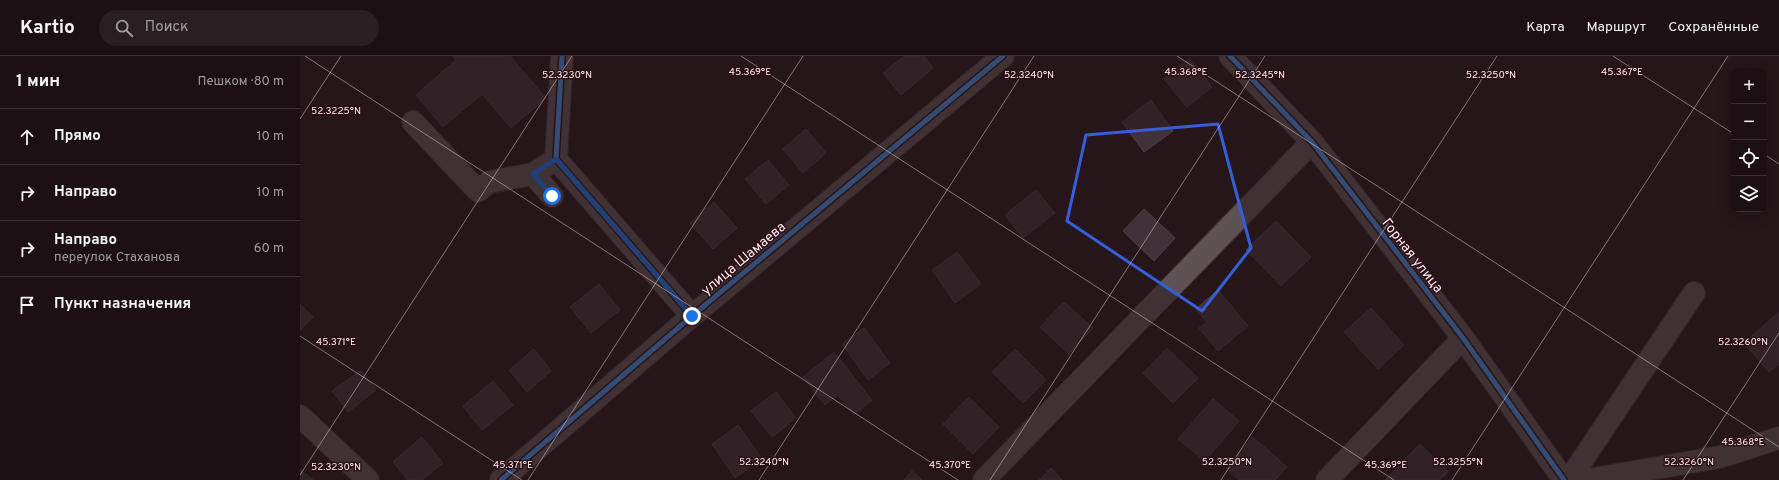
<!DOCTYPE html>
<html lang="ru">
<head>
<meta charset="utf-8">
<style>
  body { margin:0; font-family:Overpass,sans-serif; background:#291e22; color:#f1f3f6 }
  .controls { position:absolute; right:12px; top:12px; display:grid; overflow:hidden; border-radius:8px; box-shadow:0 4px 16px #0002 }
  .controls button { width:36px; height:36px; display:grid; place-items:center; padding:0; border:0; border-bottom:1px solid #3a3034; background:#1c1014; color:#f1f3f6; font:20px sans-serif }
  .stop { position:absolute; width:12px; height:12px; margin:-9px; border:3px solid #1a73e8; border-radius:50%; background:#fff }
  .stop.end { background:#1a73e8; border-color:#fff; box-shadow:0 1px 4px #0008 }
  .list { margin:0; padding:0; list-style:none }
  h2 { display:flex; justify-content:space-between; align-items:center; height:52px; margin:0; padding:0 16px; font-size:17px }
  h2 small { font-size:13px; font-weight:400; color:#a09da0 }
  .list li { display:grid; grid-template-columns:26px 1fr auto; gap:12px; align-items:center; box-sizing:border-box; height:56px; padding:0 16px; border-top:1px solid #3a3034 }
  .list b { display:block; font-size:15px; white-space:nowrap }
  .list p { margin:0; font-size:13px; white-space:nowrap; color:#a09da0 }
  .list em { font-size:13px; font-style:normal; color:#a09da0 }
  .icon { flex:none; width:22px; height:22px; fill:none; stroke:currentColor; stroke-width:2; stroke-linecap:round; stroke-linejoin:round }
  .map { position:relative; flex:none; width:1479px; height:424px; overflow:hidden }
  header { display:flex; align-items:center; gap:24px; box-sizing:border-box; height:56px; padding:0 20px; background:#1c1014; border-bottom:1px solid #3a3034 }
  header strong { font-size:19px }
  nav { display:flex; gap:22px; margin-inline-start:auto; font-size:14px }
  .search { width:280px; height:36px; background:#291e22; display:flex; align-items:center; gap:10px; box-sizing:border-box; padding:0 14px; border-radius:22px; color:#a09da0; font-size:15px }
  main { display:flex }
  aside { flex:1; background:#1c1014 }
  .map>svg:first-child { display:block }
</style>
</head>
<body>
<header>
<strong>Kartio</strong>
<div class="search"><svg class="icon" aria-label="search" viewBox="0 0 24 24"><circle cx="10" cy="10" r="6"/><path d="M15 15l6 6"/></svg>Поиск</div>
<nav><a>Карта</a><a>Маршрут</a><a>Сохранённые</a></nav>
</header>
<main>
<aside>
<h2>1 мин<small>Пешком · 80 m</small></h2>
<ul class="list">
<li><svg class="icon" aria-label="ahead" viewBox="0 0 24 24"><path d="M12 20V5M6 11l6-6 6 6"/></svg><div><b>Прямо</b></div><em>10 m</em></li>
<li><svg class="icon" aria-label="right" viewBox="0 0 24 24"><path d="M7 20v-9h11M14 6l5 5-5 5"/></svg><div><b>Направо</b></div><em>10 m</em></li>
<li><svg class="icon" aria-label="right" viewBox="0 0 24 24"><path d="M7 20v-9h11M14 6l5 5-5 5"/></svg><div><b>Направо</b><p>переулок Стаханова</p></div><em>60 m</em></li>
<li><svg class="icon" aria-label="arrive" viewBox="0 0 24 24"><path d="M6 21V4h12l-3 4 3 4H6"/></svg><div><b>Пункт назначения</b></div></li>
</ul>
</aside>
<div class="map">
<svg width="1479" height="424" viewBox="0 0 1479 424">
  <rect width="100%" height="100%" fill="#26161a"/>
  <path fill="#413139" stroke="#4e4147" d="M153,0h57l36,42 -35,30 -29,-34 -39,33 -27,-32 40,-35z
    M604,0h20l9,12 -32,27 -18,-22z
    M890,2l22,29 -25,20 -23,-28z
    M851,44l22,31 -29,21 -22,-30z
    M506,73l20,24 -23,20 -20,-24z
    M468,104l21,25 -23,19 -21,-25z
    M736,134l19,23 -32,25 -18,-23z
    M414,146l23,26 -24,21 -23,-26z
    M844,153l31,29 -21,23 -31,-30z
    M976,165l35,36 -30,29 -35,-36z
    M657,196l24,32 -26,19 -23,-33z
    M299,228l21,26 -29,23 -21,-26z
    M918,234l30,36 -30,25 -19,-23 8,-6 -11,-13z
    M764,246l29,26 -24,26 -29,-27z
    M0,248l13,13 -13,13z
    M1071,252l33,37 -26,24 -34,-37z
    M1479,256v52l-10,8 -25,-29z
    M564,272l26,35 -22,17 -26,-36z
    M867,292l31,30 -25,25 -30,-30z
    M234,293l17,22 -24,21 -18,-22z
    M715,293l31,31 -23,23 -31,-31z
    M534,296l38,48 -18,15 -16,-20 -13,10 -22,-28z
    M61,314l15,20 -28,22 -16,-21z
    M193,325l20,24 -31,25 -19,-24z
    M476,336l20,26 -24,19 -21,-26z
    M669,341l30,30 -26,27 -30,-30z
    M913,343l26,22 -34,40 -27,-22z
    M438,369l24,34 -27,19 -23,-34z
    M122,381l21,26 -21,17h-14l-15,-18z
    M953,381l34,30 -12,13h-36l-13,-12z
    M1120,388l28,27 -3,4 -6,5h-54z
    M751,412l11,12h-23z
    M0,413l13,11h-13z
    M612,415l10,9h-18z"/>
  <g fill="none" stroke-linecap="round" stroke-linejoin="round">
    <g stroke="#3d3033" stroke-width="24">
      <path id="minor" d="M262,0l-6,103 136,157
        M930,0l82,86 151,196 101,142
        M113,66l65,69 11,-9 44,-8 23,-15
        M233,118l19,22
        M0,360l68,64
        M201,424l191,-164 311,-260
        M684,424l328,-338
        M1027,424l136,-142
        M1269,424l125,-187
        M1287,424l133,-23 59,-19"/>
    </g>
    <use href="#minor" stroke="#5e5254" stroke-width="22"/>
    <g stroke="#2c1017" stroke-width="8">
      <path id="cycleway" d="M262,0l-6,103 136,157
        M930,0l82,86 151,196 101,142
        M201,424l191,-164 311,-260"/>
    </g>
    <use href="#cycleway" stroke="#468fdf" stroke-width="5"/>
  </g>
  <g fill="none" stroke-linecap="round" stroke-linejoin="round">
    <path stroke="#1a73e8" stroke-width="5" d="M252,140l-19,-22 23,-15 136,157"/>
  </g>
  <path d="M0 0H1479V424H0ZM918,68l33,124 -49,63 -135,-90 19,-86z" fill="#26161a" fill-opacity=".55" fill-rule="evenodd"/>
  <path fill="none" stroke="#345eda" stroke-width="3" stroke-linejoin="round" d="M918,68l33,124 -49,63 -135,-90 19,-86z"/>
  <path fill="none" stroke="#ffeaed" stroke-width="1" stroke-opacity="0.45" d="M5,0l653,424M441,0l653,424M877,0l602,391M1313,0l121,78M0,63l41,-63M1464,98l15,10M0,280l222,144M0,419l272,-419M228,424l275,-424M459,424l275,-424M690,424l275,-424M921,424l276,-424M1152,424l276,-424M1383,424l96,-147"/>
  <g text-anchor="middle" stroke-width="3" stroke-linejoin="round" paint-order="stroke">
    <g font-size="14" fill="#ffeaed" stroke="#2c1017">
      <text transform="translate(1113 199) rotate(52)" y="5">Горная улица</text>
      <text transform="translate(443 202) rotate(-40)" y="5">улица Шамаева</text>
    </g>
  </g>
  <g font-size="10" text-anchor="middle" fill="#ffeaed" stroke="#2c1017" stroke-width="3" stroke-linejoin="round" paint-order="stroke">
    <text x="450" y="19">45.369°E</text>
    <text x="886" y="19">45.368°E</text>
    <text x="1322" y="19">45.367°E</text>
    <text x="267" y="22">52.3230°N</text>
    <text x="729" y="22">52.3240°N</text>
    <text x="960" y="22">52.3245°N</text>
    <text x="1191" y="22">52.3250°N</text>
    <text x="36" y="58">52.3225°N</text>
    <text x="1443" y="289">52.3260°N</text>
    <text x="36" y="289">45.371°E</text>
    <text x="1443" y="389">45.368°E</text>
    <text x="464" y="409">52.3240°N</text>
    <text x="927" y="409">52.3250°N</text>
    <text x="1158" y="409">52.3255°N</text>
    <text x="1389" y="409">52.3260°N</text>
    <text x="213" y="412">45.371°E</text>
    <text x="650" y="412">45.370°E</text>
    <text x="1086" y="412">45.369°E</text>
    <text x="36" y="414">52.3230°N</text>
  </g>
</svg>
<div class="controls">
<button>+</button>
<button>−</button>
<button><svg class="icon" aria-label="locate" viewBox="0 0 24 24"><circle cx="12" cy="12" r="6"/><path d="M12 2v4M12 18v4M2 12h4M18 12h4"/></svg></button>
<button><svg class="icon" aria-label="layers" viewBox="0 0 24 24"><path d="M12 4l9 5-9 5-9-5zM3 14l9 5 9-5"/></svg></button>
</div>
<div class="stop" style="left:252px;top:140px"></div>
<div class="stop end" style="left:392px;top:260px"></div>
</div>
</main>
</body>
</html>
